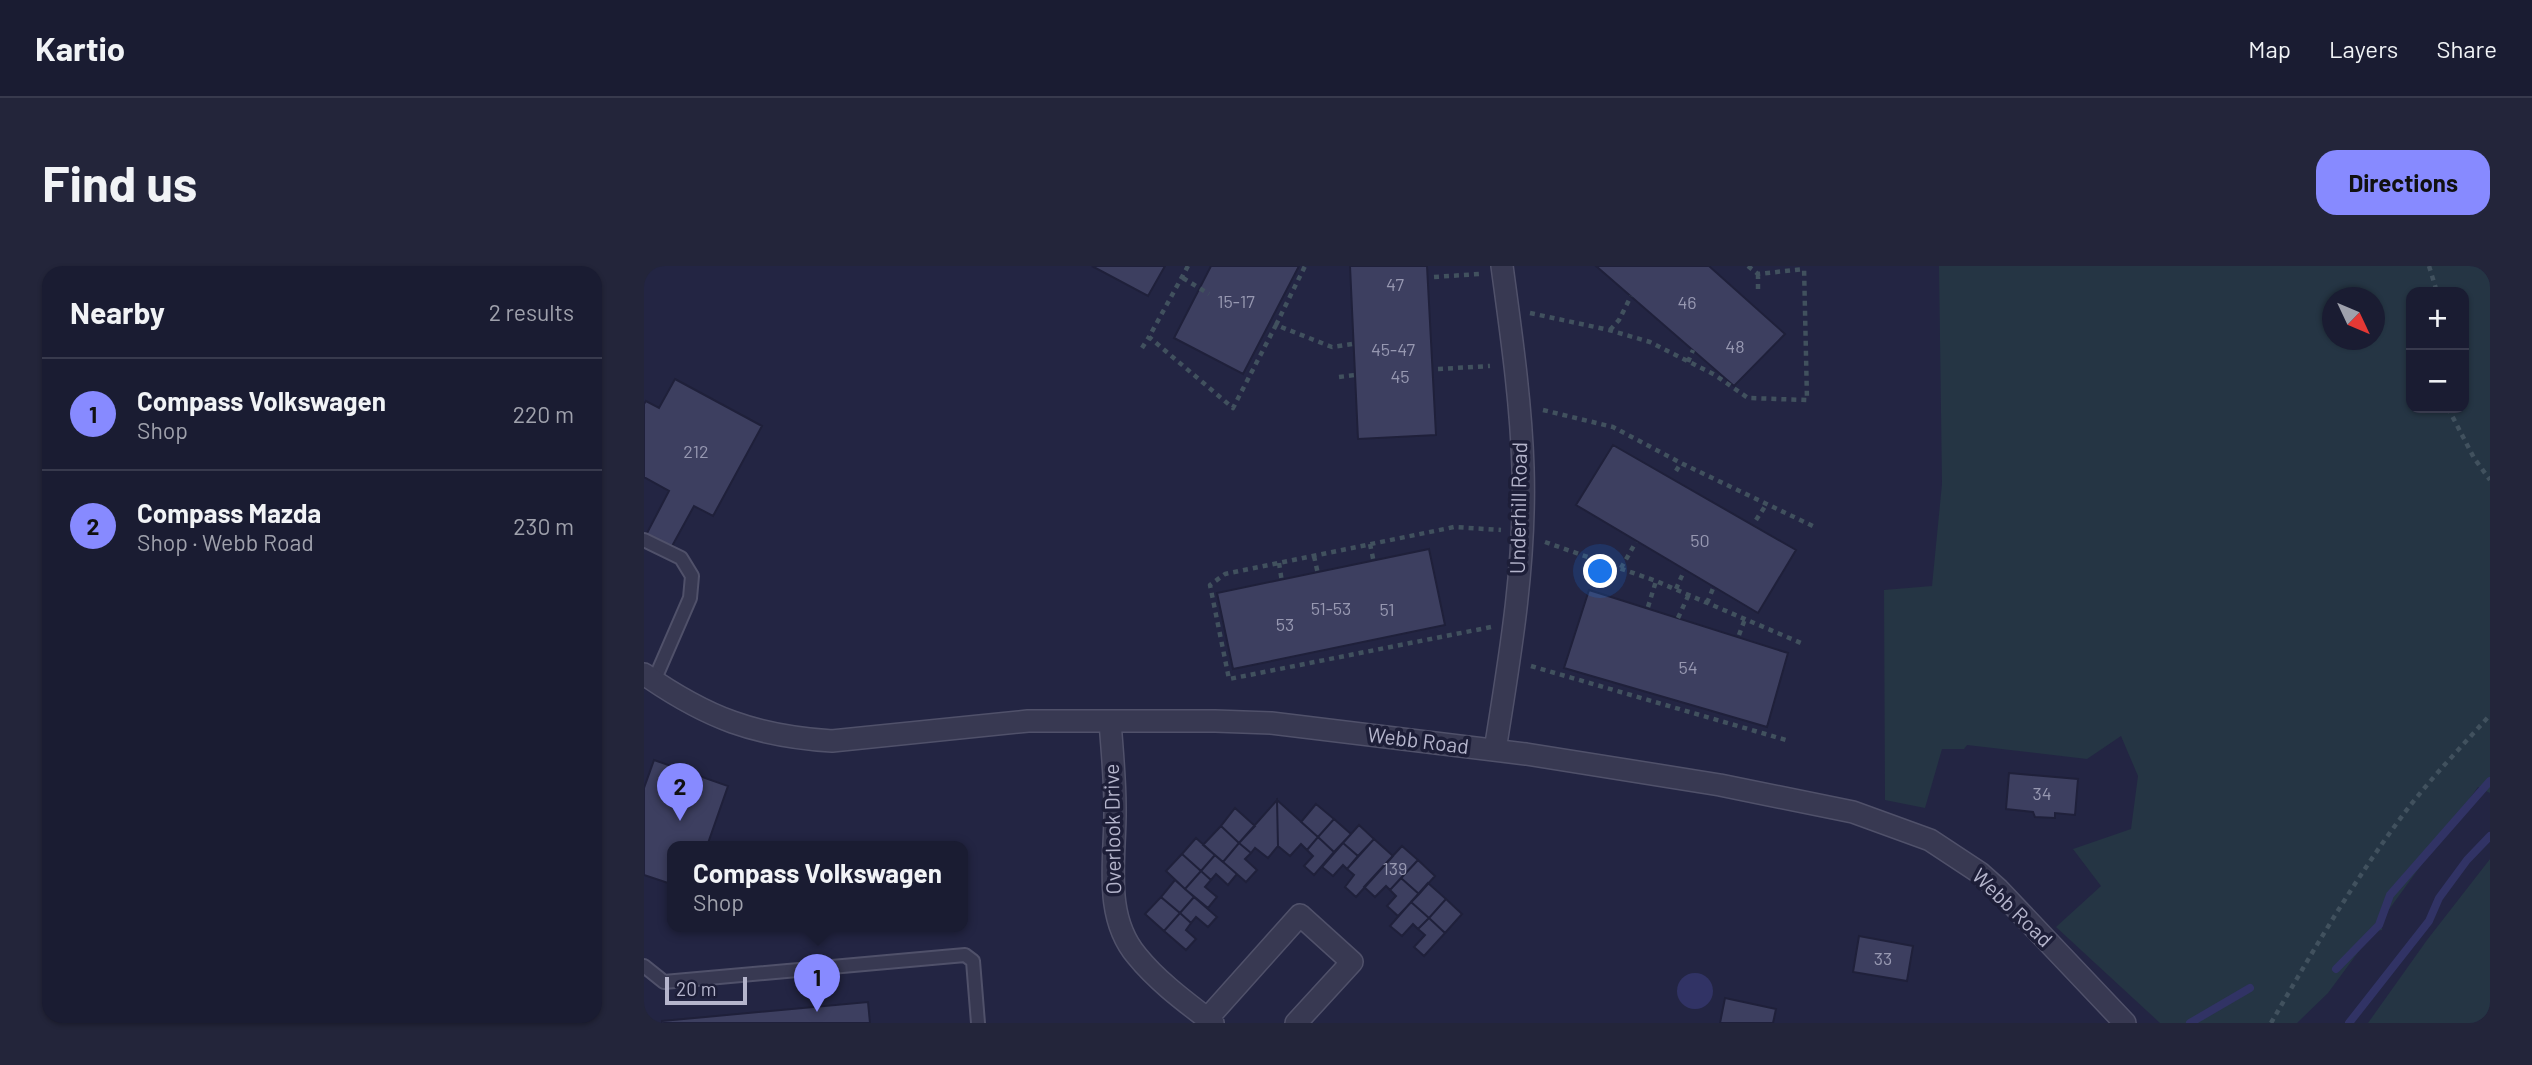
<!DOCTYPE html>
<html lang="en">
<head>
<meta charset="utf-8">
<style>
  body { margin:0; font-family:Barlow,sans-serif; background:#23253a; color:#f1f3f6 }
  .controls { position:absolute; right:21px; top:21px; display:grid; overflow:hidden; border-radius:14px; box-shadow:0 2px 5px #0004 }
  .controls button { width:63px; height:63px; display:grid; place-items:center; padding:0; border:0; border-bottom:2px solid #383a4d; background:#1a1c32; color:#f1f3f6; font:35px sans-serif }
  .compass { position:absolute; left:1678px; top:21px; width:63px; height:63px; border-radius:50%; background:#1a1c32; box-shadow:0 2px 5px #0004; rotate:134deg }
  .scale { position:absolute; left:21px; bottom:18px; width:82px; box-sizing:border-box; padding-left:7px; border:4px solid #b5b5cc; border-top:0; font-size:19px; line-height:24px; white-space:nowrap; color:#b5b5cc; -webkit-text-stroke:5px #1d1e38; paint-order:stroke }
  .you { position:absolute; left:957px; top:306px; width:24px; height:24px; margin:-18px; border:5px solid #fff; border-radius:50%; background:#1a73e8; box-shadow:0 0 0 10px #1a73e833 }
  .badge { display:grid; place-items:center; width:46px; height:46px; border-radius:50%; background:#878aff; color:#111; font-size:23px; font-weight:700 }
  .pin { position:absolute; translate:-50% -58px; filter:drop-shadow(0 2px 4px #0008) }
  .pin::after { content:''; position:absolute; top:37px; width:24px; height:21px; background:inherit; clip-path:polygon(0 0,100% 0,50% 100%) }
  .popup { position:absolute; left:23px; top:575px; width:301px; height:91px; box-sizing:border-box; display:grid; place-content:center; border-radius:14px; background:#1a1c32; filter:drop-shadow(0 2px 5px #0005); font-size:23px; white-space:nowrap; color:#9fa1ac }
  .popup b { font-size:26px; color:#f1f3f6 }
  .popup::after { content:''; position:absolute; left:50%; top:100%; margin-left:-14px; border:14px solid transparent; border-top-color:#1a1c32 }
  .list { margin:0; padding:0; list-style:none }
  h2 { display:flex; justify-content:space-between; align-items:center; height:91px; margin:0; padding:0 28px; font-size:30px }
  h2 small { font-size:23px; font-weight:400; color:#9fa1ac }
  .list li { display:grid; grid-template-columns:46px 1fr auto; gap:21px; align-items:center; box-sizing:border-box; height:112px; padding:0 28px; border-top:2px solid #383a4d }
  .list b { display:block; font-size:26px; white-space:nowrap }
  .list p { margin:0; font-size:23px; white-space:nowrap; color:#9fa1ac }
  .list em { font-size:23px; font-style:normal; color:#9fa1ac }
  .map { position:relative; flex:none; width:1846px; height:757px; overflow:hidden; border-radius:21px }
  header { display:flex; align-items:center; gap:42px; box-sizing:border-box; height:98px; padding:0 35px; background:#1a1c32; border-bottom:2px solid #383a4d }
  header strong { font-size:33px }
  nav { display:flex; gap:38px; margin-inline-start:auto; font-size:24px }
  .intro { display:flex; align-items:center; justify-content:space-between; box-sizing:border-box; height:168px; padding:0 42px }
  h1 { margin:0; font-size:49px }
  .button { padding:18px 32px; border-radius:21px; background:#878aff; color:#111; font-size:24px; font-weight:700 }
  main { display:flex; gap:42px; padding:0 42px }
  aside { flex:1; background:#1a1c32; border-radius:21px; box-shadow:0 2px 5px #0004 }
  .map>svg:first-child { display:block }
</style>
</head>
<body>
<header>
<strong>Kartio</strong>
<nav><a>Map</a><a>Layers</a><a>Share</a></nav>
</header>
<div class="intro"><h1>Find us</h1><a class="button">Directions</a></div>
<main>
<aside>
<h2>Nearby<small>2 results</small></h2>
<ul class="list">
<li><span class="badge">1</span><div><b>Compass Volkswagen</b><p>Shop</p></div><em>220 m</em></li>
<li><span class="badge">2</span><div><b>Compass Mazda</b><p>Shop · Webb Road</p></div><em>230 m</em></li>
</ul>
</aside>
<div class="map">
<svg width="1846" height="757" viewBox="0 0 1846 757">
  <rect width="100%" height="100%" fill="#232543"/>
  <path fill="#253544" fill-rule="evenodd" d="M1295,0h551v527l-12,-6 -96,132v11l-9,2 -45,61 -31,30h-137l-104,-96 45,-41 -28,-37 58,-20 7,-53 -17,-40 -34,23 -120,-14 -3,4h-22l-17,59 -40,-8 -1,-210 48,-4 10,-102zM1820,26v116h-53v-116zM1688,32h42v42h-42z
    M1846,593v164h-122l59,-83z"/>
  <path fill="#313365" d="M1033 725a18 18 0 1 1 36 0a18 18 0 1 1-36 0Z"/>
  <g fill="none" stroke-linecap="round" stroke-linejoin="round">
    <path stroke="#313365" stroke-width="8" d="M1692,703l43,-44 11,-30 100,-114
      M1546,757l60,-35
      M1705,757l80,-102 10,-23 28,-38 23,-24"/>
  </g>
  <path fill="#3d3f60" stroke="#1f203a" stroke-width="2" d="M448,0h73l-17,30z
    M567,0h88l-56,108 -69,-36z
    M706,0h77l9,169 -78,4z
    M952,0h113l76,68 -51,52z
    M31,113l87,47 -49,90 -19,-10 -23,42 -25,-13 23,-44 -25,-14v-73l2,-3 13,7z
    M969,179l183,105 -38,63 -182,-108z
    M785,283l16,76 -212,44 -16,-76z
    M945,324l199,63 -21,74 -203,-59z
    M10,494l74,26 -21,60h-35v28l-4,9 -24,-8v-87z
    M1365,507l69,6 -3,36 -20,-2v5l-20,-1 -2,-5 -27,-3z
    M633,534l1,46 -10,12 -13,-10 -4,5 -12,-10z
    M633,534l41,37 -11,13 -6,-6 -11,12 -12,-10z
    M672,538l18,15 -16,18 -17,-15z
    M591,542l20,18 -16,17 -18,-17z
    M690,553l17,15 -17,18 -16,-15z
    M715,559l15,14 -16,17 -15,-13z
    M577,560l18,17 -16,19 -20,-17z
    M674,571l16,15 -20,23 -10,-9 9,-10 -6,-6z
    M552,572l19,17 -14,16 -19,-17z
    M730,573l19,17 -37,41 -11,-10 9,-12 -7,-6z
    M595,577l12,10 -6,6 12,11 -11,12 -23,-20z
    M699,577l15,13 -11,13 -4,-4 -10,11 -11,-9z
    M758,580l16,14 -28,30 -4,-4 -11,11 -11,-10z
    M538,588l19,17 -16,18 -19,-18z
    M571,589l22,19 -9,11 -12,-11 -5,6 -10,-9z
    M774,594l17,16 -16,18 -18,-16z
    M557,605l10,9 -6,7 12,10 -9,11 -23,-19z
    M757,612l18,16 -21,22 -11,-10 9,-10 -6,-6z
    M531,614l19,17 -14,16 -19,-16z
    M784,617l18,16 -17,19 -18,-16z
    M517,631l19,16 -16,18 -19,-17z
    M550,631l23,20 -9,10 -12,-10 -5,6 -11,-10z
    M802,633l16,15 -17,19 -16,-15z
    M767,636l18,16 -11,11 -5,-5 -11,12 -12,-10z
    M536,647l11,10 -5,7 10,9 -10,11 -22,-19z
    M785,652l16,15 -21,23 -10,-9 11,-12 -7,-6z
    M1215,670l54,10 -6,35 -54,-9z
    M1081,732l51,11 -3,14h-53z
    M224,736l2,21h-208v-2z"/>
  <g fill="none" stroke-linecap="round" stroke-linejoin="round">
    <g stroke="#50516a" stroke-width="16">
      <path id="service" d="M0,274l37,18 11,18 -2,22 -36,83
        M0,700l20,16 301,-27 8,6 5,62"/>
    </g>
    <g stroke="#50516a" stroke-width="24">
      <path id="minor" d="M0,408c63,44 111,62 188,67l196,-20h187l56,2 255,31 194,31 133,27 77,28 50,33 18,16 127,134
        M466,455c2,29 5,57 5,86 1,49 -13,108 22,149 21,26 50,47 76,67
        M851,484c15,-93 31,-187 28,-282 -2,-67 -12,-135 -21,-202
        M563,753l93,-104 52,47 -56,61"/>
    </g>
    <path stroke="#41515e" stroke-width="4.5" stroke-dasharray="5 5" stroke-linecap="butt" d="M544,0l-39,71 84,71 43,-83 56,22 20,-3
      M1104,0l10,8 46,-5
      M1785,0l8,26
      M1114,8v20
      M790,11l45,-3
      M539,12l26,16
      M886,47l79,17 41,12 65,33 33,23 59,2 -3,-134
      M632,59l29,-59
      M966,64l9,-10 12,-24
      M498,82l7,-11
      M1044,96l5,-12
      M794,103l52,-3
      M695,111l16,-2
      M1804,142l26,50 16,22
      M899,144l70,17 68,36 136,65
      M1032,205l5,-8
      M1112,254l10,-15
      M901,276l111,39 145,62
      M726,278l4,19
      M670,290l4,18
      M635,297l3,19
      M977,302l15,-26
      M1032,323l8,-18
      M1063,337l7,-17
      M1004,341l8,-26
      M1034,352l11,-24
      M847,361l-262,52 -19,-94 15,-11 229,-47 47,3
      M1095,369l6,-16
      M887,400l255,74
      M1627,757c43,-74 86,-148 138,-216 25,-32 54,-62 81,-92"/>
    <use href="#service" stroke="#383952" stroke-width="12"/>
    <use href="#minor" stroke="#383952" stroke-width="21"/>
  </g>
  <g text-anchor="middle" stroke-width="7" stroke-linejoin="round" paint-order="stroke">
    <g font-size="18" fill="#9798b1">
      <text x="751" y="25">47</text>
      <text x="592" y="42">15-17</text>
      <text x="1043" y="43">46</text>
      <text x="1091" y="87">48</text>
      <text x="749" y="90">45-47</text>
      <text x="756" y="117">45</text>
      <text x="52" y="192">212</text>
      <text x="1056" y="281">50</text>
      <text x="687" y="349">51-53</text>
      <text x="743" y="350">51</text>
      <text x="641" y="365">53</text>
      <text x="1044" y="408">54</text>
      <text x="1398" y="534">34</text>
      <text x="751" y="609">139</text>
      <text x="1239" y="699">33</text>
    </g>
    <g font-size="21" fill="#b5b5cc" stroke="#1d1e38">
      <text transform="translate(875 242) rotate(-89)" y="7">Underhill Road</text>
      <text transform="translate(774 475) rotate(7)" y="7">Webb Road</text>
      <text transform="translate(469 563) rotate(-91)" y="7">Overlook Drive</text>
      <text transform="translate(1368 642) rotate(44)" y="7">Webb Road</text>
    </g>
  </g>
</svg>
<div class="controls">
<button>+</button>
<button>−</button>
</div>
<svg class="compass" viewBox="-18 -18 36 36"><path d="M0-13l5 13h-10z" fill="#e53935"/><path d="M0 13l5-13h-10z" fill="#9fa1ac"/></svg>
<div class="scale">20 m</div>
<div class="you"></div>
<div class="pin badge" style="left:173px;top:746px">1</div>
<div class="popup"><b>Compass Volkswagen</b>Shop</div>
<div class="pin badge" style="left:36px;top:555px">2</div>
</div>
</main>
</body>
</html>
